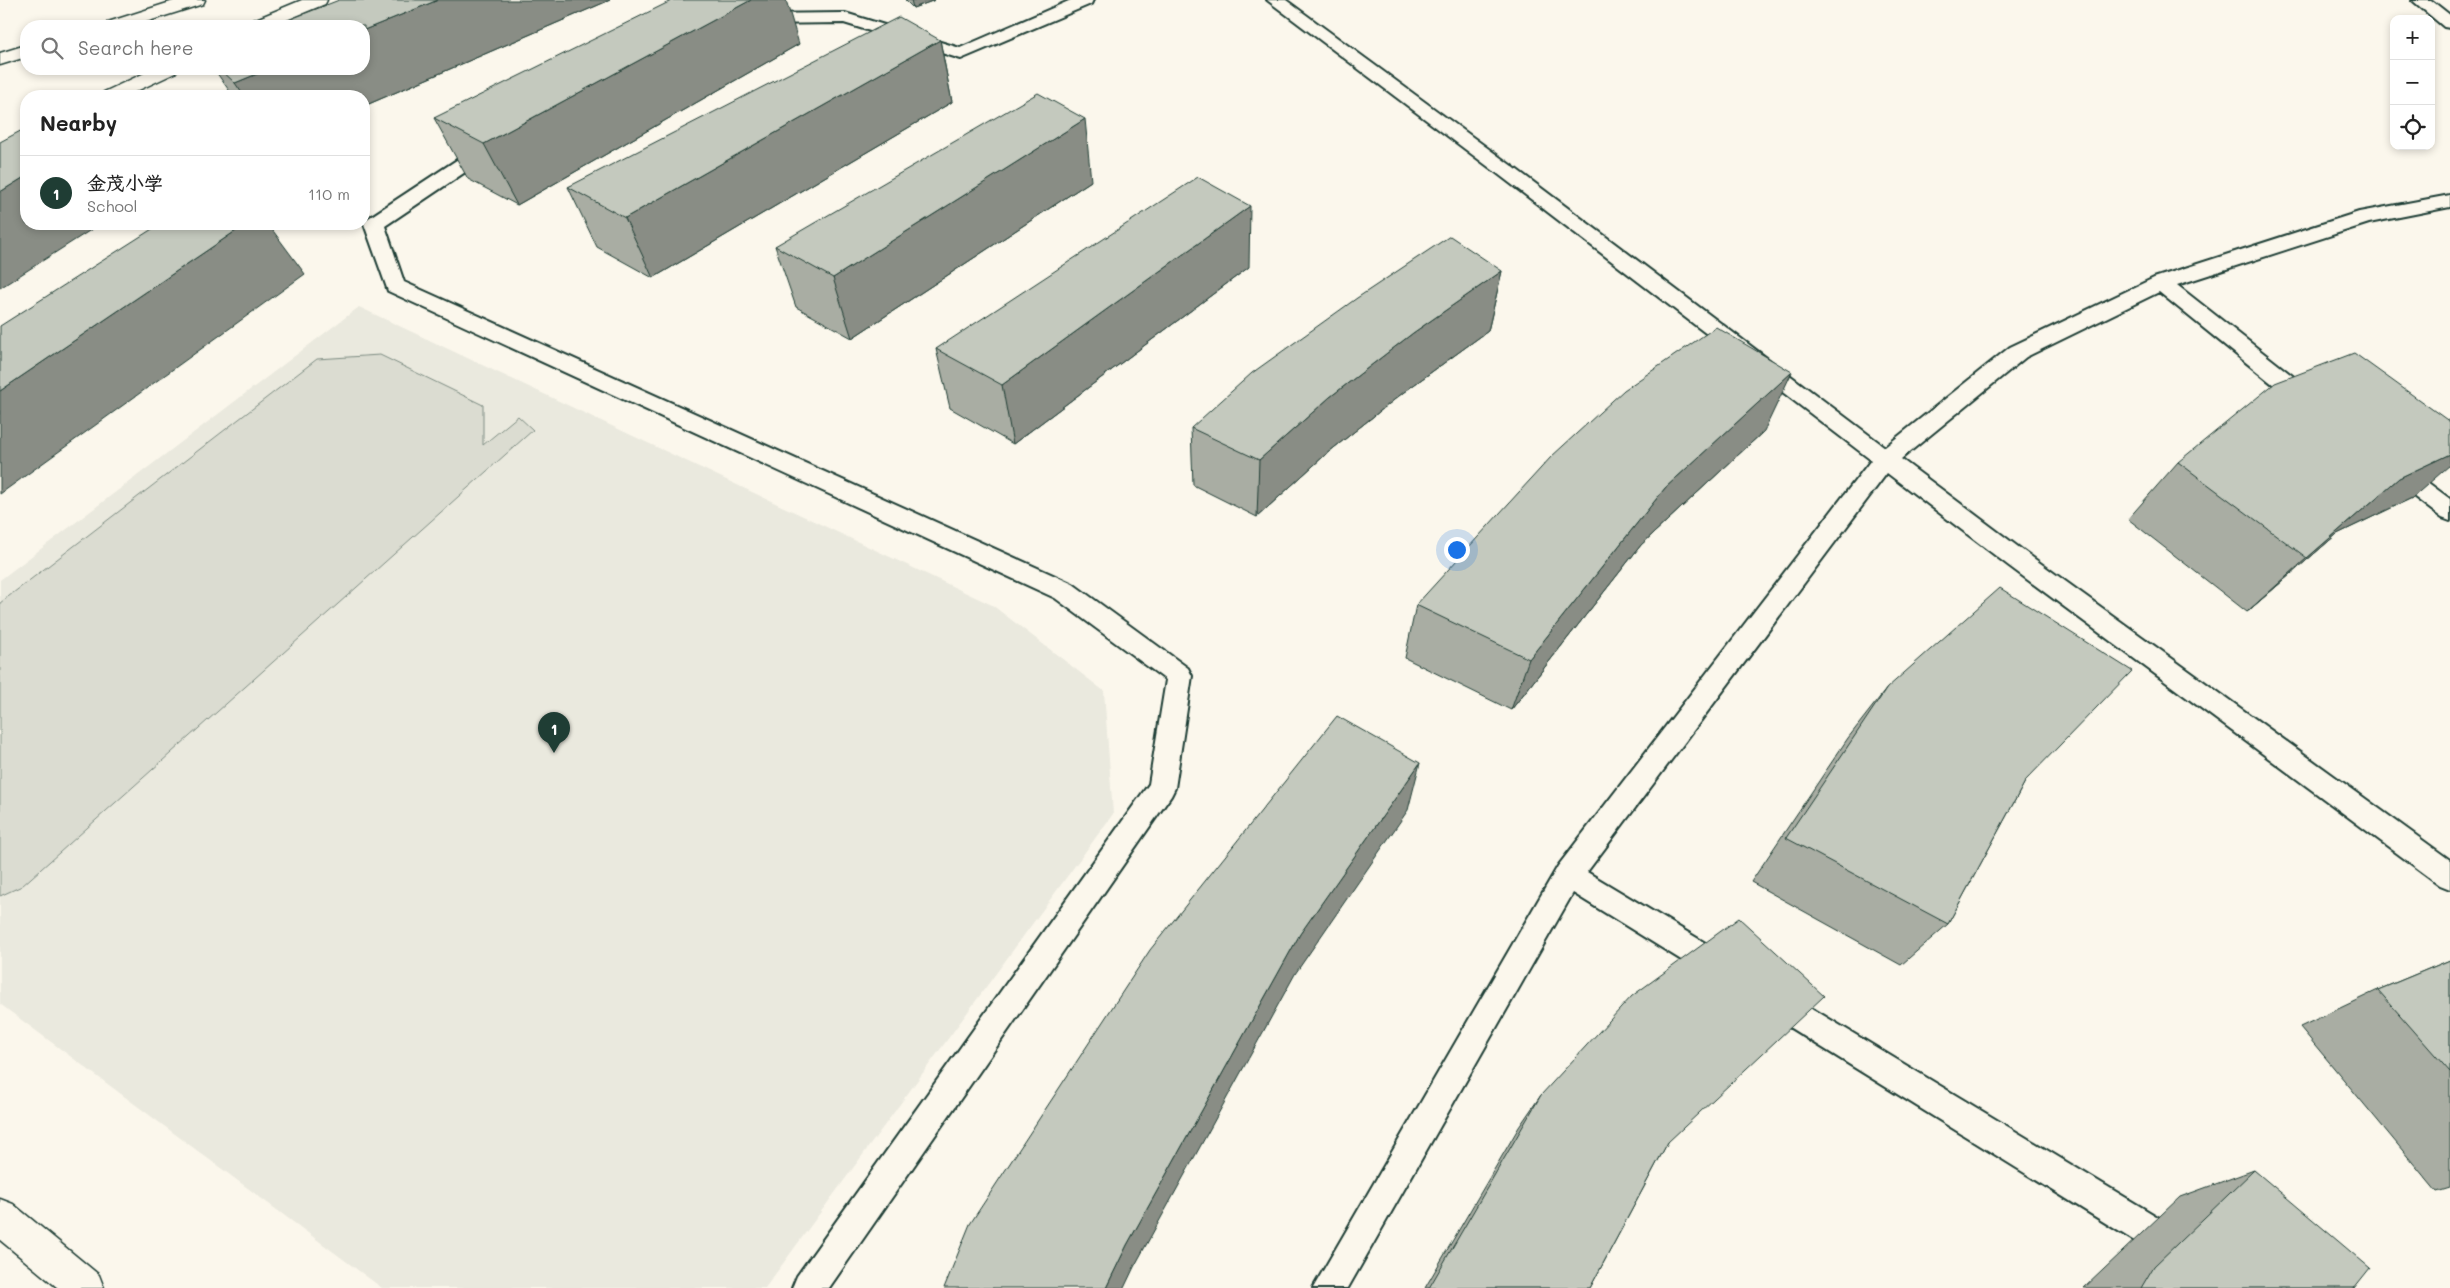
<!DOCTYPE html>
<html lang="en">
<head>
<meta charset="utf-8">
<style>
  body { margin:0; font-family:Mali,"LXGW WenKai TC",sans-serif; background:#f2f2f2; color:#222 }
  .controls { position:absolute; right:15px; top:15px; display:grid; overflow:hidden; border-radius:10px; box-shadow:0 2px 8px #0003 }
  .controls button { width:45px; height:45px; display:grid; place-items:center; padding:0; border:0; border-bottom:1px solid #e0e0e0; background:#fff; color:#222; font:25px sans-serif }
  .you { position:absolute; left:1456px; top:549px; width:18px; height:18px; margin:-12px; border:4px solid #fff; border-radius:50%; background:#1a73e8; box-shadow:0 0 0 8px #1a73e833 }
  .badge { display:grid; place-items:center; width:32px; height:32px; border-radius:50%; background:#1f3d34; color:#fff; font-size:16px; font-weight:700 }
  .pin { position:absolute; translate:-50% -41px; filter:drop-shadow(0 1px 2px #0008) }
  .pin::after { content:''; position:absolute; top:26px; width:18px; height:15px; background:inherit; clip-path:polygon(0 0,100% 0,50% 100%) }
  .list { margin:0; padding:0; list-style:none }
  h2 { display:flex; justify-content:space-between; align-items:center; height:65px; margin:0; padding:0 20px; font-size:21px }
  h2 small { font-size:16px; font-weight:400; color:#767676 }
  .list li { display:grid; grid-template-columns:32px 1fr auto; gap:15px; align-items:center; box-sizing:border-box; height:75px; padding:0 20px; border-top:1px solid #e0e0e0 }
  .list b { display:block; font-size:19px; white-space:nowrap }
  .list p { margin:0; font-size:16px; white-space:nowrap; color:#767676 }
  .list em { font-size:16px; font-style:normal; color:#767676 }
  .icon { flex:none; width:28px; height:28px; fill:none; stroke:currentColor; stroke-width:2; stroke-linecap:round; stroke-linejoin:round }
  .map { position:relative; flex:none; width:2450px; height:1288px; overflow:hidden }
  .search { position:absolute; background:#fff; box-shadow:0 2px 8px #0003; left:20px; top:20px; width:350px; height:55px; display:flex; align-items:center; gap:12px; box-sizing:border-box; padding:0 18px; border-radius:20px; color:#767676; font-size:19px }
  .panel { position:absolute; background:#fff; box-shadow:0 2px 8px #0003; left:20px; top:90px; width:350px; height:140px; border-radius:20px }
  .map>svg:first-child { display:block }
</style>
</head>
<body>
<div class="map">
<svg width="2450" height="1288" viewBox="0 0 2450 1288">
  <rect width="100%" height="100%" fill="#fbf7ec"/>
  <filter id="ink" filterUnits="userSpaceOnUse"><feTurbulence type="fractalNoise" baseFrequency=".02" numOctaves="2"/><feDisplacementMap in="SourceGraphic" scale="10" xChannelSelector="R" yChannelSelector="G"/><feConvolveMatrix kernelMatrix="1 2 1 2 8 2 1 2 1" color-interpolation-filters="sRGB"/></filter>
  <g filter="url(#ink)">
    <path fill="#eae9de" d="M359,307l633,298 112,86 9,123 -348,474h-383l-382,-284v-424z"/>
    <path fill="#dbdcd1" stroke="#7d8c82" d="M380,355l103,50v40l35,-29 15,14 -511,456 -22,10v-293l317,-244z"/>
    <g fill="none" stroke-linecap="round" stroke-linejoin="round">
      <g stroke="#1f3d34" stroke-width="4">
        <path id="service" d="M1071,0h22l-2,4 -130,55 -117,-36 -87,1 -6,-1 -3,-4 3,-4 6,-1 88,-1 115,35z
          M1267,0h19l226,166 373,281 125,-100 144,-69 205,-66 91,-17v12l-81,16 -192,62 140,110 3,6 -3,6 -8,2 -8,-2 -142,-115 -133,65 -125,102 124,93 425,308v29l-10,-4 -431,-319 -122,-93 -300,399 145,87 5,10 -5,10 -10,4 -10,-4 -139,-86 -225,395h-35l245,-422 313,-406 -373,-286z
          M2412,0h19l19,15v13l-6,-1z
          M488,142l7,2 2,4 -2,4 -110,74 19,56 669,302 115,84 4,8 -17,112 -4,8 -342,492h-37l5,-12 352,-492 17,-104 -111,-82 -667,-307 -24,-67 3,-5 114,-75z
          M2395,461l8,3 47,35v22l-8,-3 -55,-42 -3,-6 3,-6z
          M1773,987l10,4 403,243 4,12 -4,12 -12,4 -12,-4 -399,-247 -5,-10 5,-10z"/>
      </g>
      <g stroke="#1f3d34" stroke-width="3">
        <path id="minor" d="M177,0h28l-2,4 -70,22h-27l2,-4z
          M26,45v12l-26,8v-12z
          M0,1199l13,5 86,71 5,13h-46l-58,-48z"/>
      </g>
      <g stroke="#1f3d34" stroke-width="3">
        <path id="tertiary" d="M302,0h25l-2,4 -53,22h-25l2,-4z
          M153,69h25l-3,4 -49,23h-25l3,-4z"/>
      </g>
      <use href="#service" fill="#fbf7ec" fill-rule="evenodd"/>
      <use href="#minor" fill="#fbf7ec" fill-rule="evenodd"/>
      <use href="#tertiary" fill="#fbf7ec" fill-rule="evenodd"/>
    </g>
    <path fill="#a9ada3" stroke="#1f3d34" d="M610,0l-246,106v-10h-131l-19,-27h150z
      M905,0h30l-22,8z
      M940,40l12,62 -299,176 -56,-31 -29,-60z
      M799,44l-282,161 -49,-26 -34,-61z
      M1091,181l-239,157 -56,-31 -21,-61z
      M1249,267l-236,177 -63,-36 -14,-59z
      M1502,271l-14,60 -84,61 -79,63 -68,62 -64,-32 -2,-57z
      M1764,431l-123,114 -130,165 -106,-52 11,-53z
      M2178,462l234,36 -75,36 -90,78 -119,-93z
      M1887,688l139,92 -78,144 -47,41 -150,-83 97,-144z
      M2450,960v228l-13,4 -137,-165 78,-37z
      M1541,1095l127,47 -78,146h-165l94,-161z
      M2254,1170l100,118h-270l96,-91z"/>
    <path fill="#898d85" stroke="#1f3d34" d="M438,0h172l-246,106v-10h-120l-9,-13 34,-14h95v-39z
      M751,0h35l13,44 -282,161 -33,-61z
      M911,0h24l-22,8z
      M940,40l12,62 -299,176 -28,-60z
      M1085,119l6,62 -239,157 -19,-60z
      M26,176v48h74l-100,64v-96z
      M1250,206l-1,61 -236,177 -11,-59z
      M246,224h22l37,50 -305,220v-103z
      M1502,271l-14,60 -84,61 -79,63 -68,62 2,-57 71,-63 83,-64z
      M1792,372l-28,59 -123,114 -130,165 18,-51 136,-171z
      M2450,454v11l-38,33 -75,36 -90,78 60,-54 92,-80z
      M1420,763l-12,47 -113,164 -161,293 -10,21h-18l21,-43 173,-311z"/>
    <path fill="#c4c9be" stroke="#1f3d34" d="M339,0h99l-74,30v-4h-91z
      M673,0h78l-267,144 -50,-26z
      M899,17l41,23 -315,178 -57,-31z
      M220,69h49l-34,14z
      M1038,93l47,26 -252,159 -58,-32z
      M26,128v48l-26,16v-50z
      M1198,177l52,29 -248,179 -66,-36z
      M160,224h86l-246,167v-65z
      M1450,236l52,35 -89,62 -83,64 -71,63 -68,-32 61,-55 105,-75z
      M1716,327l76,45 -127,116 -136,171 -113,-54 135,-148 73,-67z
      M2354,353l96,69v32l-51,24 -92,80 -129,-96 97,-79z
      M2000,588l132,83 -106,109 -78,144 -162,-86 101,-150z
      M1337,716l83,47 -120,171 -173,311 -21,43h-162l26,-64 180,-274z
      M1739,918l85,78 -156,146 -78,146h-161l112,-193 91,-99z
      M2450,960v112l-72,-82z
      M2254,1170l116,98 -16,20h-213l13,-22z"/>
  </g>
</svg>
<div class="controls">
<button>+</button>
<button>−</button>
<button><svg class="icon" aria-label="locate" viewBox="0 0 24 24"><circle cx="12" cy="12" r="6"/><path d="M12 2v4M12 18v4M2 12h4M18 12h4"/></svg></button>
</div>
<div class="you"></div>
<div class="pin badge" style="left:554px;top:753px">1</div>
<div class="search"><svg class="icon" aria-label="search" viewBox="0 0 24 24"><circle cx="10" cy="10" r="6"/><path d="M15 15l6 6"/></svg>Search here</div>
<section class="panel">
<h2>Nearby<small></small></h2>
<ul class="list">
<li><span class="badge">1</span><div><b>金茂小学</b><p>School</p></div><em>110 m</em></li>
</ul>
</section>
</div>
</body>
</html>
